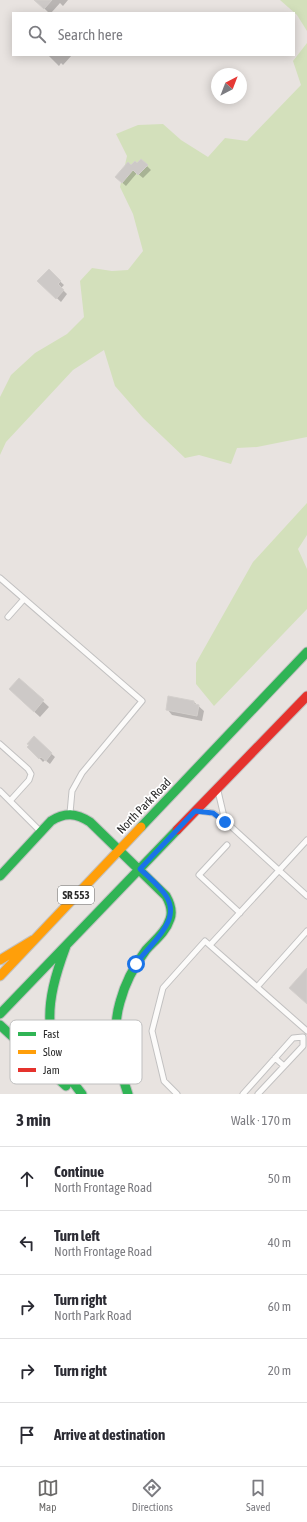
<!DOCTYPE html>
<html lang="en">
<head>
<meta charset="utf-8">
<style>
  body { margin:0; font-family:"Asap Condensed",sans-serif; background:#f7f7f7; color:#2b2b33 }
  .compass { position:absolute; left:211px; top:68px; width:36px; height:36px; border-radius:50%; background:#fff; box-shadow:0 2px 10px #0003; rotate:42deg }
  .stop { position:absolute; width:12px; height:12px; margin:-9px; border:3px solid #1a73e8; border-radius:50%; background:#fff }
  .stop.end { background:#1a73e8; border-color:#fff; box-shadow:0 1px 4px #0008 }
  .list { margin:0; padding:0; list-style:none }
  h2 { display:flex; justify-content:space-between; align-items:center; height:52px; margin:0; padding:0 16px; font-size:17px }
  h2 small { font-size:13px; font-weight:400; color:#7c7c81 }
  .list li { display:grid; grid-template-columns:26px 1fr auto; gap:12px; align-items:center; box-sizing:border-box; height:64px; padding:0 16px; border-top:1px solid #e1e1e2 }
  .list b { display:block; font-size:15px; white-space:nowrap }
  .list p { margin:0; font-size:13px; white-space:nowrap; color:#7c7c81 }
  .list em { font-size:13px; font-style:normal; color:#7c7c81 }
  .icon { flex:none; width:22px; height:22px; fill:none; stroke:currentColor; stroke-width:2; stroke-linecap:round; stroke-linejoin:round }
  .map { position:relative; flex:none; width:307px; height:1094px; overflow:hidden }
  .search { position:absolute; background:#fff; box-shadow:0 2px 10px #0003; left:12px; right:12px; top:12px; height:44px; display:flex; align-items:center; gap:10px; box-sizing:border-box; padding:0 14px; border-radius:0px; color:#7c7c81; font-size:15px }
  .sheet { height:372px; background:#fff }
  nav { display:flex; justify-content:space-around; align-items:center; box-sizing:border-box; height:56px; border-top:1px solid #e1e1e2; background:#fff; font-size:11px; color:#7c7c81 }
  nav a { display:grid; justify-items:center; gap:2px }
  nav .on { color:#6c6b6a }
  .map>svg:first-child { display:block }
</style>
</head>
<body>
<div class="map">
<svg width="307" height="1094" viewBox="0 0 307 1094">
  <rect width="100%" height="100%" fill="#e8e3e0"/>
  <path fill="#d3e0bb" d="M280,0h27v31l-10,-16z
    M307,43v394l-50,10 -20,1 -6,16 -32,-9 -14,3 -42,-40 -28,-32 -11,-36 -31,20 -67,72 -6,13v-58l11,-22 24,-22 32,-19 17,-17 -4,-36 12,-13 20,3 16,-1 15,-19 -10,-37 -13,-27 7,-31 -11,-22 22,-9 25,-1 18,16 27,17 17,-19 22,3 54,-56 -8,-24z
    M307,503v32l-9,14 9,20v40l-93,97 -18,-22v-21l57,-101z"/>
  <path fill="#0003" d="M39,0h29l-5,6 -3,-3 -9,10h-2l-10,-10z
    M48,55h24l-9,10 -2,-2 -2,3z
    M141,160l10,10 -8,8 -6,-5 -11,13 -10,-9 15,-11 6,-2z
    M49,271l15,14 -3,3 6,6 -6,8 -22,-21z
    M19,679l30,28 -9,10 -24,-22z
    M194,702l10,9 -2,10 -30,-6 -5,-6z
    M34,738l21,19 -5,7 -5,-4 -2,2 -14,-15z"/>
  <path fill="#cdc9c7" stroke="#d3cfcc" d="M34,0h18l-8,9z
    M141,159l7,6 -10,10 -5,-5 -11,13 -7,-6 13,-15 3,3 4,-4 2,2z
    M49,269l12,12 -3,3 6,6 -8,9 -19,-18z
    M19,678l25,22 -10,12 -25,-23z
    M168,696l26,5v3l5,1 -2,11 -31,-6z
    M34,736l18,17 -6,8 -5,-4 -2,2 -12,-12 2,-2 -2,-1z
    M307,968v36l-18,-16z"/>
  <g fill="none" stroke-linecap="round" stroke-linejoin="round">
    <g stroke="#c2c1c1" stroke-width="7">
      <path id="lane" d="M0,578l142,123 -60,72 -10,18 -2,22
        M8,617l16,-18
        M0,744l28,25 3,5 -2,6 -19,21
        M0,791l40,40
        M218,791l7,30
        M200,811l13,2 12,8 82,75
        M227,845l-28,30 41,38
        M210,945l97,-105
        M257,987l50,-56
        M275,1058l9,8
        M177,1094l-13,-13 -12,-50 11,-43 42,-47 102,90
        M243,1094l50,-56 10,-1v9l-45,48"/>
    </g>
    <g stroke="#c2c1c1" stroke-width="11">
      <path id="fast" d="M141,827l166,-175
        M0,876l51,-55c14,-9 25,-8 39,1l76,74c4,7 7,15 4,23 -4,13 -16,22 -24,31 -12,16 -21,33 -26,52 -9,31 -3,62 8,92
        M66,946c-22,59 -26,97 16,148
        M0,1014l177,-184
        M0,1025l66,61"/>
    </g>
    <g stroke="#c2c1c1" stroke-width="11">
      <path id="slow" d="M0,960l33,-20
        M0,976l141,-149"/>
    </g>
    <g stroke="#c2c1c1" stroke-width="11">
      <path id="jam" d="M177,830l130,-134"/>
    </g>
    <use href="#lane" stroke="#fcfbfa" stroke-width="5"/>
    <use href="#fast" stroke="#30b455" stroke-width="9"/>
    <use href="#slow" stroke="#ff9f0a" stroke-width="9"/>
    <use href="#jam" stroke="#e5322d" stroke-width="9"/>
  </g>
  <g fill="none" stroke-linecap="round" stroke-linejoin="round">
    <path stroke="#1a73e8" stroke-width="5" d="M136,964c14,-21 49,-44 28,-71 -7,-9 -16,-17 -24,-24l55,-58 18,2 12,9"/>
  </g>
  <g text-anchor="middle" stroke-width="3.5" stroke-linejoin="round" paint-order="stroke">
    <rect fill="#fff" stroke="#6a6a6a" stroke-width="1" x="58" y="886" width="36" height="18" rx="3"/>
    <g font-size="11" font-weight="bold" fill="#2a2a2a">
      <text x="76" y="899">SR 553</text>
    </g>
    <g font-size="12" fill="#2a2a2a" stroke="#fff">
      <text transform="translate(144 806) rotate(-46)" y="4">North Park Road</text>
    </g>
  </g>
  <rect x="10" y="1020" width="132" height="64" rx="6" fill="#fff" stroke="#bfbfbf" stroke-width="1"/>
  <rect x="18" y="1032" width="18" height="4" fill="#30b455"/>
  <rect x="18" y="1050" width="18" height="4" fill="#ff9f0a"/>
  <rect x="18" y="1068" width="18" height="4" fill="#e5322d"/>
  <g font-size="11" fill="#2a2a2a">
    <text x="43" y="1038">Fast</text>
    <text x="43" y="1056">Slow</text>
    <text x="43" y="1074">Jam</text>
  </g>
</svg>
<svg class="compass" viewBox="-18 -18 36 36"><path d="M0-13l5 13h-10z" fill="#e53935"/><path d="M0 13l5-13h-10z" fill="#7c7c81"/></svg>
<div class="stop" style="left:136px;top:964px"></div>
<div class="stop end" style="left:225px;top:822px"></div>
<div class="search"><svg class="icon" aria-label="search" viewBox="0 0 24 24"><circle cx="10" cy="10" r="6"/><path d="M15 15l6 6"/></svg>Search here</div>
</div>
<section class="sheet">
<h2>3 min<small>Walk · 170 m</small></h2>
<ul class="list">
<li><svg class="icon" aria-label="ahead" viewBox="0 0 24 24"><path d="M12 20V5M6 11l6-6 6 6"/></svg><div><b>Continue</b><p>North Frontage Road</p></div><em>50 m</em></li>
<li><svg class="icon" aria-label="left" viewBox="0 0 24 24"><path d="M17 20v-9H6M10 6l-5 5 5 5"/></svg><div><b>Turn left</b><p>North Frontage Road</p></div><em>40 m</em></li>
<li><svg class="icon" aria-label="right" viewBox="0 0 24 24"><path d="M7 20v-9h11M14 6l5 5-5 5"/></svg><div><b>Turn right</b><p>North Park Road</p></div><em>60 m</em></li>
<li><svg class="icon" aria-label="right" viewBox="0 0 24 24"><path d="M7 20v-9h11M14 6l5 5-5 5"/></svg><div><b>Turn right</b></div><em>20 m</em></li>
<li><svg class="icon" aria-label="arrive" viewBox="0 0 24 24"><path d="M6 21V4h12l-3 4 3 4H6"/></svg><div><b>Arrive at destination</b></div></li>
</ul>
</section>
<nav>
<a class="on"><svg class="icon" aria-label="map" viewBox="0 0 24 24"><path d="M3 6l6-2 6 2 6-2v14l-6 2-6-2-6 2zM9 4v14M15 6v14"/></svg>Map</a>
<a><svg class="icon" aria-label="directions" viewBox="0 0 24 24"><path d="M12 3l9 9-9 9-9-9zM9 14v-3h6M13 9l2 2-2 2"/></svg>Directions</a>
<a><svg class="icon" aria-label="saved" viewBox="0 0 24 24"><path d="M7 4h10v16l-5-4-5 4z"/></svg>Saved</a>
</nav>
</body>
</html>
